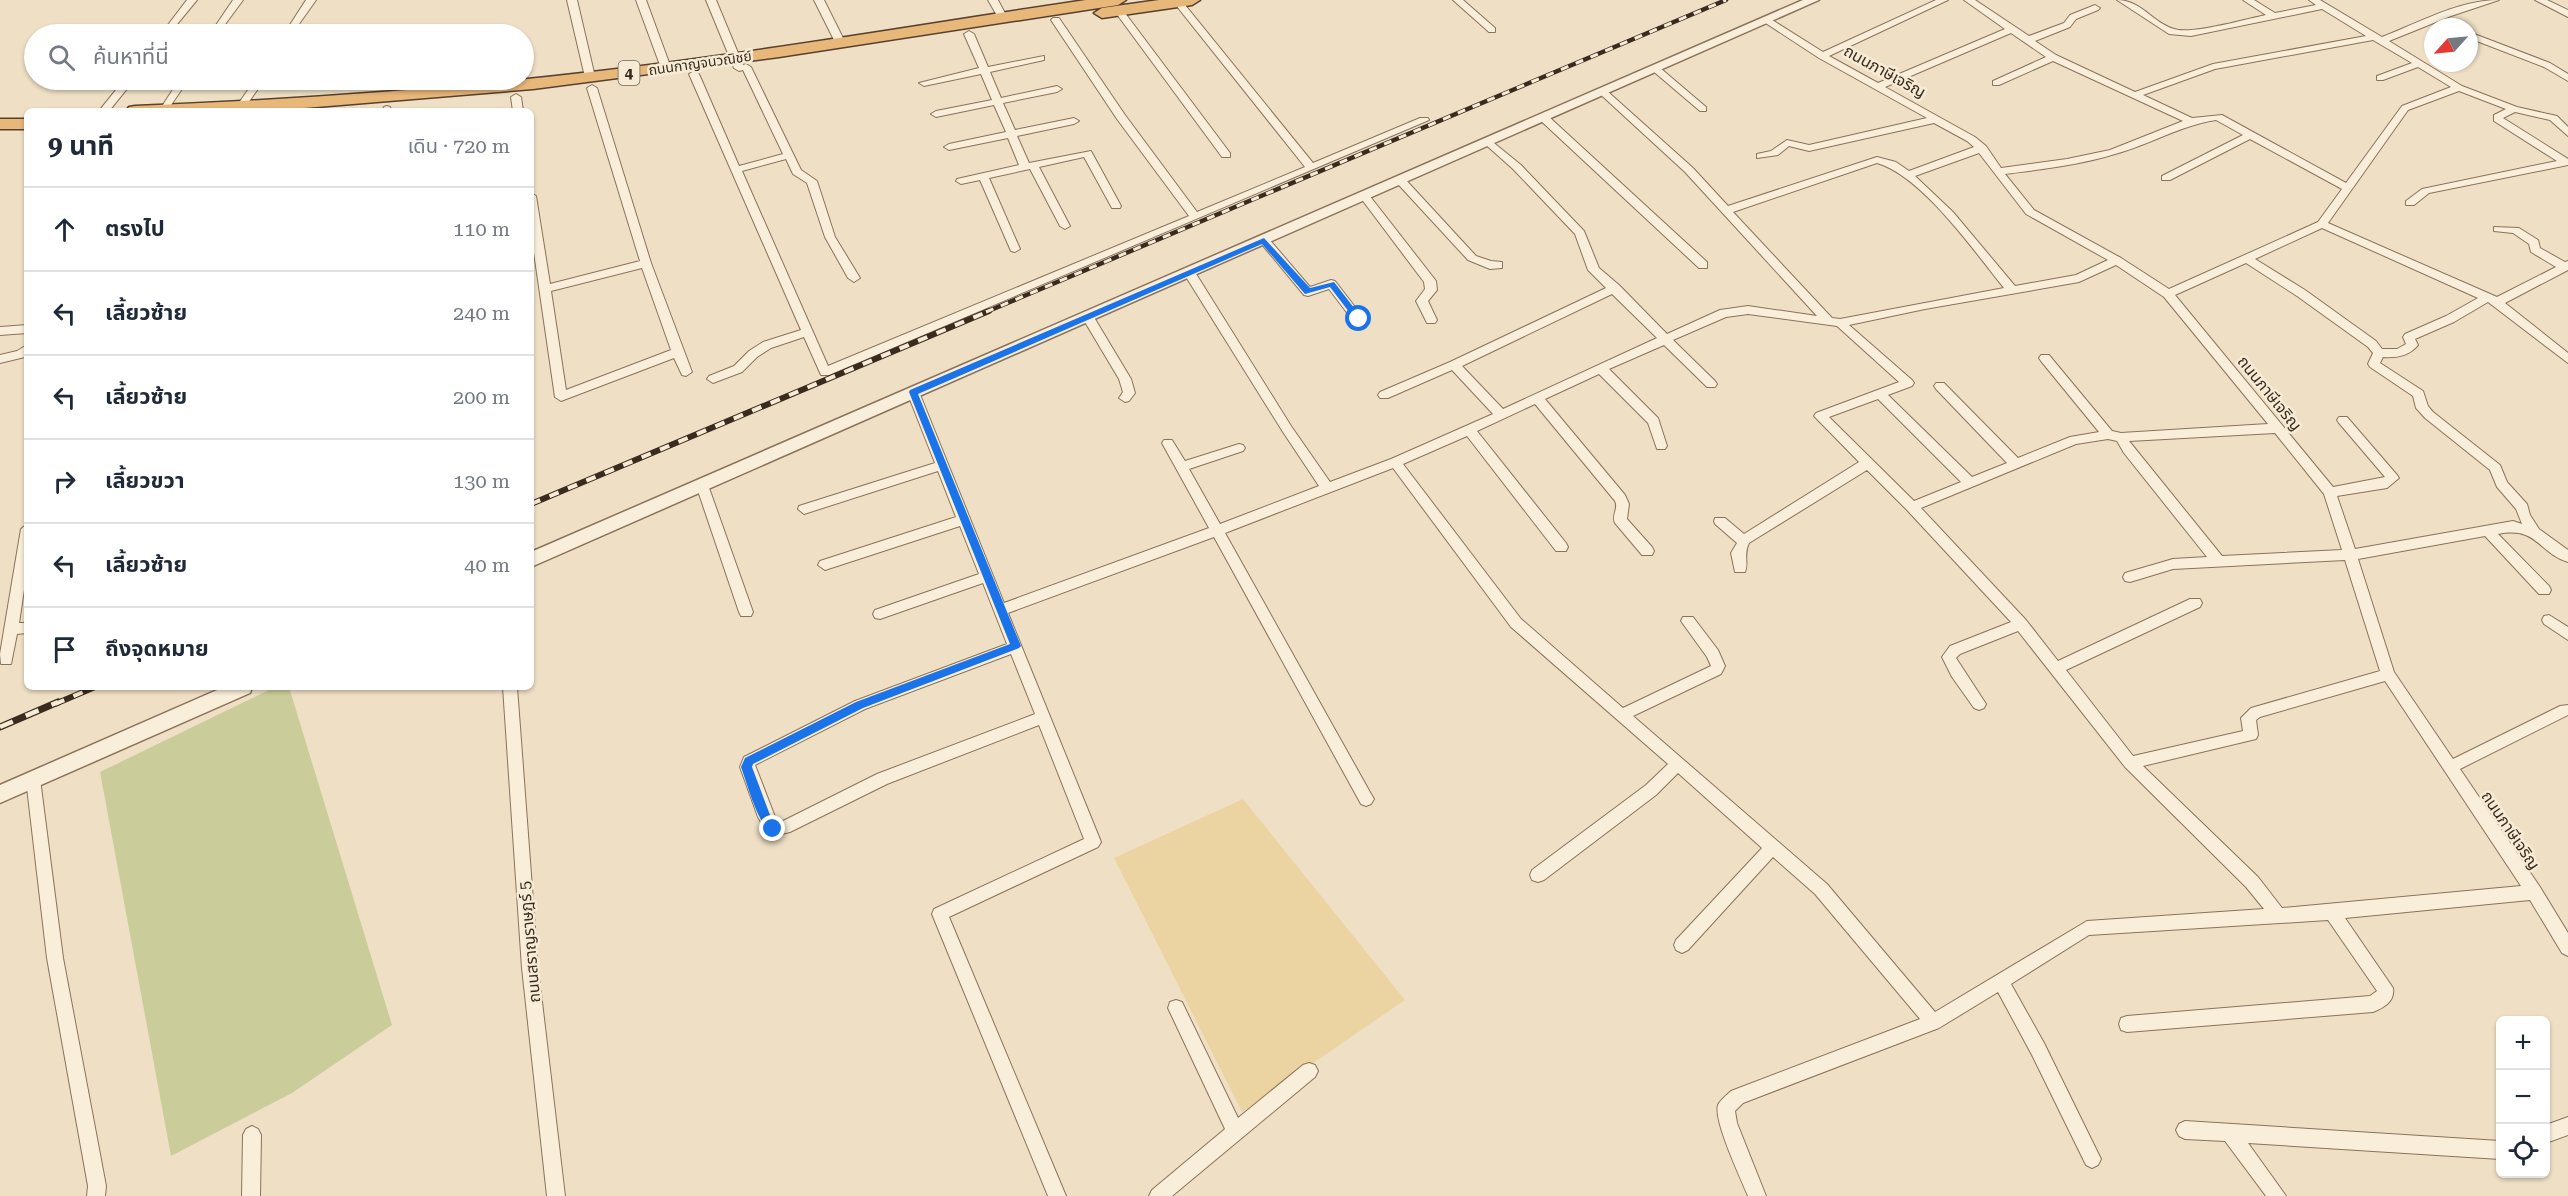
<!DOCTYPE html>
<html lang="th">
<head>
<meta charset="utf-8">
<style>
  body { margin:0; font-family:"Roboto Serif","Noto Sans Thai",serif; background:#f6f6f7; color:#1f2937 }
  .controls { position:absolute; right:18px; bottom:18px; display:grid; overflow:hidden; border-radius:9px; box-shadow:0 2px 4px #0004 }
  .controls button { width:54px; height:54px; display:grid; place-items:center; padding:0; border:0; border-bottom:2px solid #e0e1e3; background:#fff; color:#1f2937; font:30px sans-serif }
  .compass { position:absolute; left:2424px; top:18px; width:54px; height:54px; border-radius:50%; background:#fff; box-shadow:0 2px 4px #0004; rotate:243deg }
  .stop { position:absolute; width:18px; height:18px; margin:-14px; border:4px solid #1a73e8; border-radius:50%; background:#fff }
  .stop.end { background:#1a73e8; border-color:#fff; box-shadow:0 2px 6px #0008 }
  .list { margin:0; padding:0; list-style:none }
  h2 { display:flex; justify-content:space-between; align-items:center; height:78px; margin:0; padding:0 24px; font-size:26px }
  h2 small { font-size:20px; font-weight:400; color:#747a83 }
  .list li { display:grid; grid-template-columns:39px 1fr auto; gap:18px; align-items:center; box-sizing:border-box; height:84px; padding:0 24px; border-top:2px solid #e0e1e3 }
  .list b { display:block; font-size:22px; white-space:nowrap }
  .list em { font-size:20px; font-style:normal; color:#747a83 }
  .icon { flex:none; width:33px; height:33px; fill:none; stroke:currentColor; stroke-width:2; stroke-linecap:round; stroke-linejoin:round }
  .map { position:relative; flex:none; width:2568px; height:1196px; overflow:hidden }
  .search { position:absolute; background:#fff; box-shadow:0 2px 4px #0004; left:24px; top:24px; width:510px; height:66px; display:flex; align-items:center; gap:15px; box-sizing:border-box; padding:0 21px; border-radius:33px; color:#747a83; font-size:22px }
  .panel { position:absolute; background:#fff; box-shadow:0 2px 4px #0004; left:24px; top:108px; width:510px; height:582px; border-radius:9px }
  .map>svg:first-child { display:block }
</style>
</head>
<body>
<div class="map">
<svg width="2568" height="1196" viewBox="0 0 2568 1196">
  <rect width="100%" height="100%" fill="#efe0c5"/>
  <path fill="#cacd99" d="M275,687h14l103,338 -100,68 -121,63 -71,-384z"/>
  <path fill="#ebd4a2" d="M1243,799l162,201 -163,112 -128,-254z"/>
  <g fill="none" stroke-linecap="round" stroke-linejoin="round">
    <g stroke="#8a725b" stroke-width="2">
      <path id="minor" d="M187,0h10l-28,34h-8z
        M233,0h10l-25,34h-8z
        M306,0h10l-24,34h-8z
        M567,0h10l18,77 -2,2 -8,-2z
        M636,0h10l25,68 -2,2 -8,-2z
        M706,0h10l27,65 3,-1 5,3 50,103 16,11 18,56 25,41 -6,4 -6,-4 -23,-41 -18,-54 -14,-9 -7,-15 -44,12 86,195 361,-150 -72,-97 -66,-99 2,-2h6l66,97 72,97 108,-45 -130,-163v-4h6l132,163 107,-45h8l1,2 -600,255h-8l-17,-38 -33,11 -14,9 -15,15 -29,11 -6,-4 2,-3 25,-10 15,-15 14,-9 38,-12 -112,-256 5,-3 5,3 40,92 44,-12 -40,-84 -4,1 -5,-3z
        M814,0h10l21,42 -2,2 -8,-2z
        M988,0h10l9,17 -2,2h-6z
        M1453,0h10l32,28v4h-6z
        M1936,0h12l-119,56 49,27 127,-54 -41,-29h11l54,36 35,-13 6,-8 25,-10 5,3 -2,2 -22,9 -6,8 -35,14 21,14 79,37 78,-28 153,-28 -44,-27 -131,27 -22,-2 -52,-34c24,0 36,23 57,29 17,6 72,-10 92,-14l-23,-15h11l21,13 41,-8 -7,-5h11l62,37c36,-14 77,-37 117,-37l-48,16 -62,25 73,45 55,21 40,9 11,11v9l-18,-16 -35,-8 -12,6 65,41v6l-139,28 -15,12h-8v-4l16,-12 135,-28 -63,-40v-6l12,-6 -47,-18 -51,19 -80,113 169,74 59,-30 -25,-15 -2,-8 -16,-11 -19,-2v-4l25,1 19,12 2,8 25,14 3,-1v9l-63,33 63,50v10l-80,-61 -34,20 -39,17 3,6c-9,11 -21,13 -35,12l-3,6 43,28 5,15 5,6 67,53 7,17 20,22 3,11 9,14 29,21v12c-30,-9 -30,-36 -70,-28l51,52 2,4 -2,4h-10l-54,-58 -127,23 36,113 59,87 107,-53 8,-1v10l-108,54 80,118 28,46v23l-6,-3 -32,-53 -185,18 48,70c2,13 -8,19 -20,24l-246,20 -6,-2 -2,-6 2,-6 6,-2 243,-20 7,-5 -49,-71 -239,15 -78,49 33,59 54,110 3,6 -3,6 -6,3 -6,-3 -54,-110 -34,-63 -59,36 -196,75 -8,8 2,12 29,73h-18c-7,-17 -35,-76 -30,-91 2,-5 9,-10 13,-14l189,-72 -105,-125 -42,-37 -85,93 -6,3 -6,-3 -2,-5 2,-5 86,-92 -84,-75 -22,22 -112,85 -6,2 -6,-2 -2,-5 2,-5 114,-85 22,-21 -157,-137 -118,-159 -168,65 146,261 3,5 -3,5 -5,2 -5,-2 -147,-267 -206,76 93,229 -3,5 -149,70 117,279h-18l-116,-282 2,-5 150,-70 -45,-114 -152,59 -97,48 -17,4 -5,-2 -10,-17 -18,-50 4,-10 111,-56 152,-57 -24,-61 -103,36 -5,-1 -2,-4 2,-4 104,-36 -19,-48 -135,44 -7,-5 2,-4 136,-44 -18,-46 -134,43 -6,-5 1,-3 136,-43 -28,-71 6,-4 6,4 85,211 205,-75 -47,-85 2,-3h8l13,21 54,-17 4,1 2,3 -2,3 -54,18 31,55 99,-38 -36,-54 -100,-160 6,-4 4,1 98,157 39,56 61,-23 102,-45 -41,-44 -64,28h-8l-2,-3 2,-3 70,-30 156,-74 -18,-18 -13,-36 -62,-65 -28,-25 -1,-2 5,-3 32,26 63,66 15,37 20,17 48,49 53,-24 28,-4 69,10 -132,-144 -86,-79 8,-2 86,77 35,38 149,-49 19,5 13,9 65,-24 -7,-6 -33,-18 -125,28 -20,-5 -11,9 -21,3v-4l14,-3 16,-11 22,5 118,-27 -108,-60 -58,-38 8,-2 54,34zM2011,33l35,24 -53,24v4h6l54,-24 130,60 -73,29 -43,9 -66,9 -15,-22 -11,-9 -90,-50zM2373,40l39,23 -35,13v4h6l35,-13 33,20 -49,19 -56,77 -124,-68 -30,3 -49,-23 72,-26zM2216,120l27,15 -81,41v4h8l80,-41 92,50 -24,33 -149,67 -48,-31 -87,-48 -29,-36c37,-5 75,-9 110,-20 36,-10 64,-28 101,-34zM1979,153l47,61 82,46 -32,15 -61,11 -62,-74 -38,-36zM1877,163c45,13 97,88 127,125l-164,31 -8,-1 -99,-106zM2322,228l156,70 -32,18 -41,18 -2,3 3,7 -9,5h-15l-6,-8 -71,-51 -50,-31zM2246,263l51,33 71,51 5,6 -5,11 2,3 43,29 3,12 9,10 65,52 7,17 19,22 6,15 -9,-3 -158,28 -18,-53 50,-8 12,-10 -2,-3 -50,-58h-8l-2,3 2,3 46,54 -52,10 -158,-192zM2116,265l48,32 104,127 -147,9 -9,-2 -63,-76h-8l-2,3 2,3 58,71 -29,5 -52,21 -74,-75h-8l-2,3 2,3 71,74 -35,14 -84,-82 24,-9 2,-3 -2,-3 -63,-55 76,-16 154,-27zM1612,294l45,44 -154,71 -41,-43zM1748,314l89,12 62,56 -83,31 -2,3 45,46 -115,72 -19,-16h-10l-1,3 1,3 22,19 -6,10 4,19h10c4,-9 -2,-16 4,-29l118,-73 40,40 104,112 -61,24 -8,11 10,20 22,31 5,2 5,-2 2,-4 -30,-46 4,-4 58,-23 107,136 121,120 18,22 -177,12 -152,91 -108,-128 -194,-168 88,-42 4,-8 -7,-16 -25,-33h-10l-2,4 26,36 4,9 -88,42 -102,-89 -118,-155 64,-28 89,115h10l2,-4 -2,-4 -89,-112 58,-27 80,97c4,7 -4,15 0,22l27,32h10l2,-4 -2,-4 -25,-28 2,-15 -4,-9 -80,-96 54,-25 49,49 9,26h8l2,-3 -9,-28 -49,-49 55,-24 43,42h8l2,-3 -2,-3 -42,-41 53,-23zM1878,399l83,83 -47,19 -85,-84zM2275,433l49,61 18,56 -120,6 -93,-115zM2108,439l9,2 7,12 83,104 -34,2 -48,14 -2,4 2,4 5,1 43,-13 172,-9 35,111 -129,37 -10,10 2,13 -110,25 -67,-86 134,-63 2,-4 -2,-4h-10l-132,62 -32,-41 -105,-112 155,-64zM1011,654l24,60 -158,60 -94,47 -6,1 -22,-57 110,-56zM2385,681l136,205 -239,22 -24,-31 -115,-111 113,-27 2,-4 -2,-15 4,-3z
        M2535,0h12l21,10v7z
        M1116,9h6l108,144v4h-8l-106,-144z
        M969,31l5,3 14,33 56,-11v4l-54,12 11,26 56,-12 5,3 -5,3 -54,11 12,27 59,-12 5,3 -5,3 -57,12 12,27 62,-12 30,55 -1,2h-8l-28,-51 -45,10 31,59 -5,3 -5,-3 -30,-57 -41,9 31,71 -5,3 -4,-1 -31,-71 -19,4 -5,-3 1,-2 62,-14 -11,-27 -59,12 -5,-3 5,-3 57,-12 -12,-27 -58,12 -5,-3 5,-3 56,-11 -11,-26 -57,12 -5,-3 60,-15 -15,-34z
        M2469,32l81,31 18,11v7l-24,-14 -75,-29z
        M1653,67h6l47,40v4h-6l-47,-40z
        M124,80h10l-25,31h-10z
        M179,80h9l-21,31h-8z
        M255,80h9l-20,29h-6l-2,-2z
        M592,85l5,3 54,175 41,109 -6,4 -4,-1 -8,-17 -113,43 -6,-4 -24,-165v-39l5,3 14,88 90,-23 -53,-173zM642,268l29,82 -105,40 -15,-99z
        M516,94l5,3 2,14h-10l-2,-14z
        M387,106l3,1 2,4h-10l2,-4z
        M1544,115l4,1 159,146v6h-8l-159,-148v-4z
        M1401,178l4,1 71,77 15,5 11,1v6l-12,1 -22,-9 -71,-77v-4z
        M1365,194l4,1 67,86 1,9 -9,11 9,19 -2,3h-8l-11,-22 9,-12 -1,-7 -64,-85z
        M1264,237l4,1 42,49 21,-7 4,1 27,35v6h-8l-25,-33 -21,7 -4,-1 -44,-53v-4z
        M1088,313l4,1 39,65 4,14 -6,8 -4,1 -6,-4 4,-6 -4,-13 -37,-62z
        M27,325v8l-27,2v-8z
        M27,345l-2,12 -25,6v-8l17,-4z
        M702,480l6,5 45,127 -2,4h-10l-2,-4 -43,-127z
        M27,524v46l-8,53h8v10l-10,1 -6,30h-10l-1,-10 21,-125z
        M2549,615l19,12v13l-24,-16 -2,-4 2,-4z
        M503,687h14l21,281 27,228h-18l-25,-228z
        M33,773l5,1 2,5 23,179 43,228 -1,10h-18l1,-10 -41,-228 -21,-179 2,-5z
        M1176,1000l6,2 56,116 65,-53 6,-2 6,2 3,6 -3,6 -143,119h-23l3,-6 73,-61 -57,-121 2,-6z
        M2568,1117v18l-22,8v-18z
        M2185,1121l315,20v18l-252,-16 38,53h-20l-41,-55 -40,-2 -6,-3 -3,-6 3,-6z
        M252,1126l6,3 3,6 -1,61h-18l1,-61 3,-6z"/>
    </g>
    <g stroke="#8a725b" stroke-width="3">
      <path id="tertiary" d="M1803,0h16l-1288,567v-15z
        M224,687h28l-2,6 -250,110v-18z"/>
    </g>
    <g stroke="#58402f" stroke-width="3">
      <path id="trunk" d="M1086,0h40l-8,5 -339,52 -246,32 -265,22h-142l3,-4 6,-1c156,-6 311,-17 465,-35 163,-19 324,-47 486,-71z
        M1159,0h41l-8,5 -90,13 -8,-5 8,-5z
        M0,119h27v10h-27z"/>
    </g>
    <use href="#minor" fill="#f9eed9" fill-rule="evenodd"/>
    <use href="#tertiary" fill="#f9eed9" fill-rule="evenodd"/>
    <use href="#trunk" fill="#e8b77a" fill-rule="evenodd"/>
    <g stroke="#3a2b1f" stroke-width="4.5">
      <path id="rail-far2" d="M986,312l740,-312"/>
    </g>
    <g stroke="#3a2b1f" stroke-width="6">
      <path id="rail-far1" d="M531,504l458,-193
        M55,704l40,-17"/>
    </g>
    <g stroke="#3a2b1f" stroke-width="7">
      <path id="rail" d="M0,727l58,-25"/>
    </g>
    <use href="#rail-far2" stroke="#f6ebd5" stroke-width="3" stroke-dasharray="8" stroke-linecap="butt"/>
    <use href="#rail-far1" stroke="#f6ebd5" stroke-width="4" stroke-dasharray="10" stroke-linecap="butt"/>
    <use href="#rail" stroke="#f6ebd5" stroke-width="4.5" stroke-dasharray="14" stroke-linecap="butt"/>
  </g>
  <path fill="#1a73e8" d="M1264,238l46,50 24,-6 27,35v4h-5l-26,-34 -25,7 -43,-50 -344,150 103,252 -2,2 -156,60 -110,56 -1,3 18,48 9,14 -6,4c-15,-7 -26,-50 -32,-66l4,-9 111,-56 154,-58 -101,-252 1,-2z"/>
  <g text-anchor="middle" stroke-width="5" stroke-linejoin="round" paint-order="stroke">
    <g font-size="14" fill="#3a2b1f" stroke="#f6ebd5">
      <text transform="translate(700 63) rotate(-8)" y="5">ถนนกาญจนวณิชย์</text>
    </g>
    <rect fill="#f6ebd5" stroke="#726556" stroke-width="1.5" x="618.5" y="61" width="21" height="24" rx="4.5"/>
    <g font-size="15" font-weight="bold" fill="#3a2b1f">
      <text x="629" y="78">4</text>
    </g>
    <g font-size="16" fill="#3a2b1f" stroke="#f6ebd5">
      <text transform="translate(1885 71) rotate(29)" y="6">ถนนภาษีเจริญ</text>
      <text transform="translate(2270 393) rotate(51)" y="6">ถนนภาษีเจริญ</text>
      <text transform="translate(2511 830) rotate(56)" y="6">ถนนภาษีเจริญ</text>
      <text transform="translate(529 942) rotate(-95)" y="6">ถนนสราญราษฎร์ 5</text>
    </g>
  </g>
</svg>
<div class="controls">
<button>+</button>
<button>−</button>
<button><svg class="icon" aria-label="locate" viewBox="0 0 24 24"><circle cx="12" cy="12" r="6"/><path d="M12 2v4M12 18v4M2 12h4M18 12h4"/></svg></button>
</div>
<svg class="compass" viewBox="-18 -18 36 36"><path d="M0-13l5 13h-10z" fill="#e53935"/><path d="M0 13l5-13h-10z" fill="#747a83"/></svg>
<div class="stop" style="left:1359px;top:319px"></div>
<div class="stop end" style="left:773px;top:829px"></div>
<div class="search"><svg class="icon" aria-label="search" viewBox="0 0 24 24"><circle cx="10" cy="10" r="6"/><path d="M15 15l6 6"/></svg>ค้นหาที่นี่</div>
<section class="panel">
<h2>9 นาที<small>เดิน · 720 m</small></h2>
<ul class="list">
<li><svg class="icon" aria-label="ahead" viewBox="0 0 24 24"><path d="M12 20V5M6 11l6-6 6 6"/></svg><div><b>ตรงไป</b></div><em>110 m</em></li>
<li><svg class="icon" aria-label="left" viewBox="0 0 24 24"><path d="M17 20v-9H6M10 6l-5 5 5 5"/></svg><div><b>เลี้ยวซ้าย</b></div><em>240 m</em></li>
<li><svg class="icon" aria-label="left" viewBox="0 0 24 24"><path d="M17 20v-9H6M10 6l-5 5 5 5"/></svg><div><b>เลี้ยวซ้าย</b></div><em>200 m</em></li>
<li><svg class="icon" aria-label="right" viewBox="0 0 24 24"><path d="M7 20v-9h11M14 6l5 5-5 5"/></svg><div><b>เลี้ยวขวา</b></div><em>130 m</em></li>
<li><svg class="icon" aria-label="left" viewBox="0 0 24 24"><path d="M17 20v-9H6M10 6l-5 5 5 5"/></svg><div><b>เลี้ยวซ้าย</b></div><em>40 m</em></li>
<li><svg class="icon" aria-label="arrive" viewBox="0 0 24 24"><path d="M6 21V4h12l-3 4 3 4H6"/></svg><div><b>ถึงจุดหมาย</b></div></li>
</ul>
</section>
</div>
</body>
</html>
